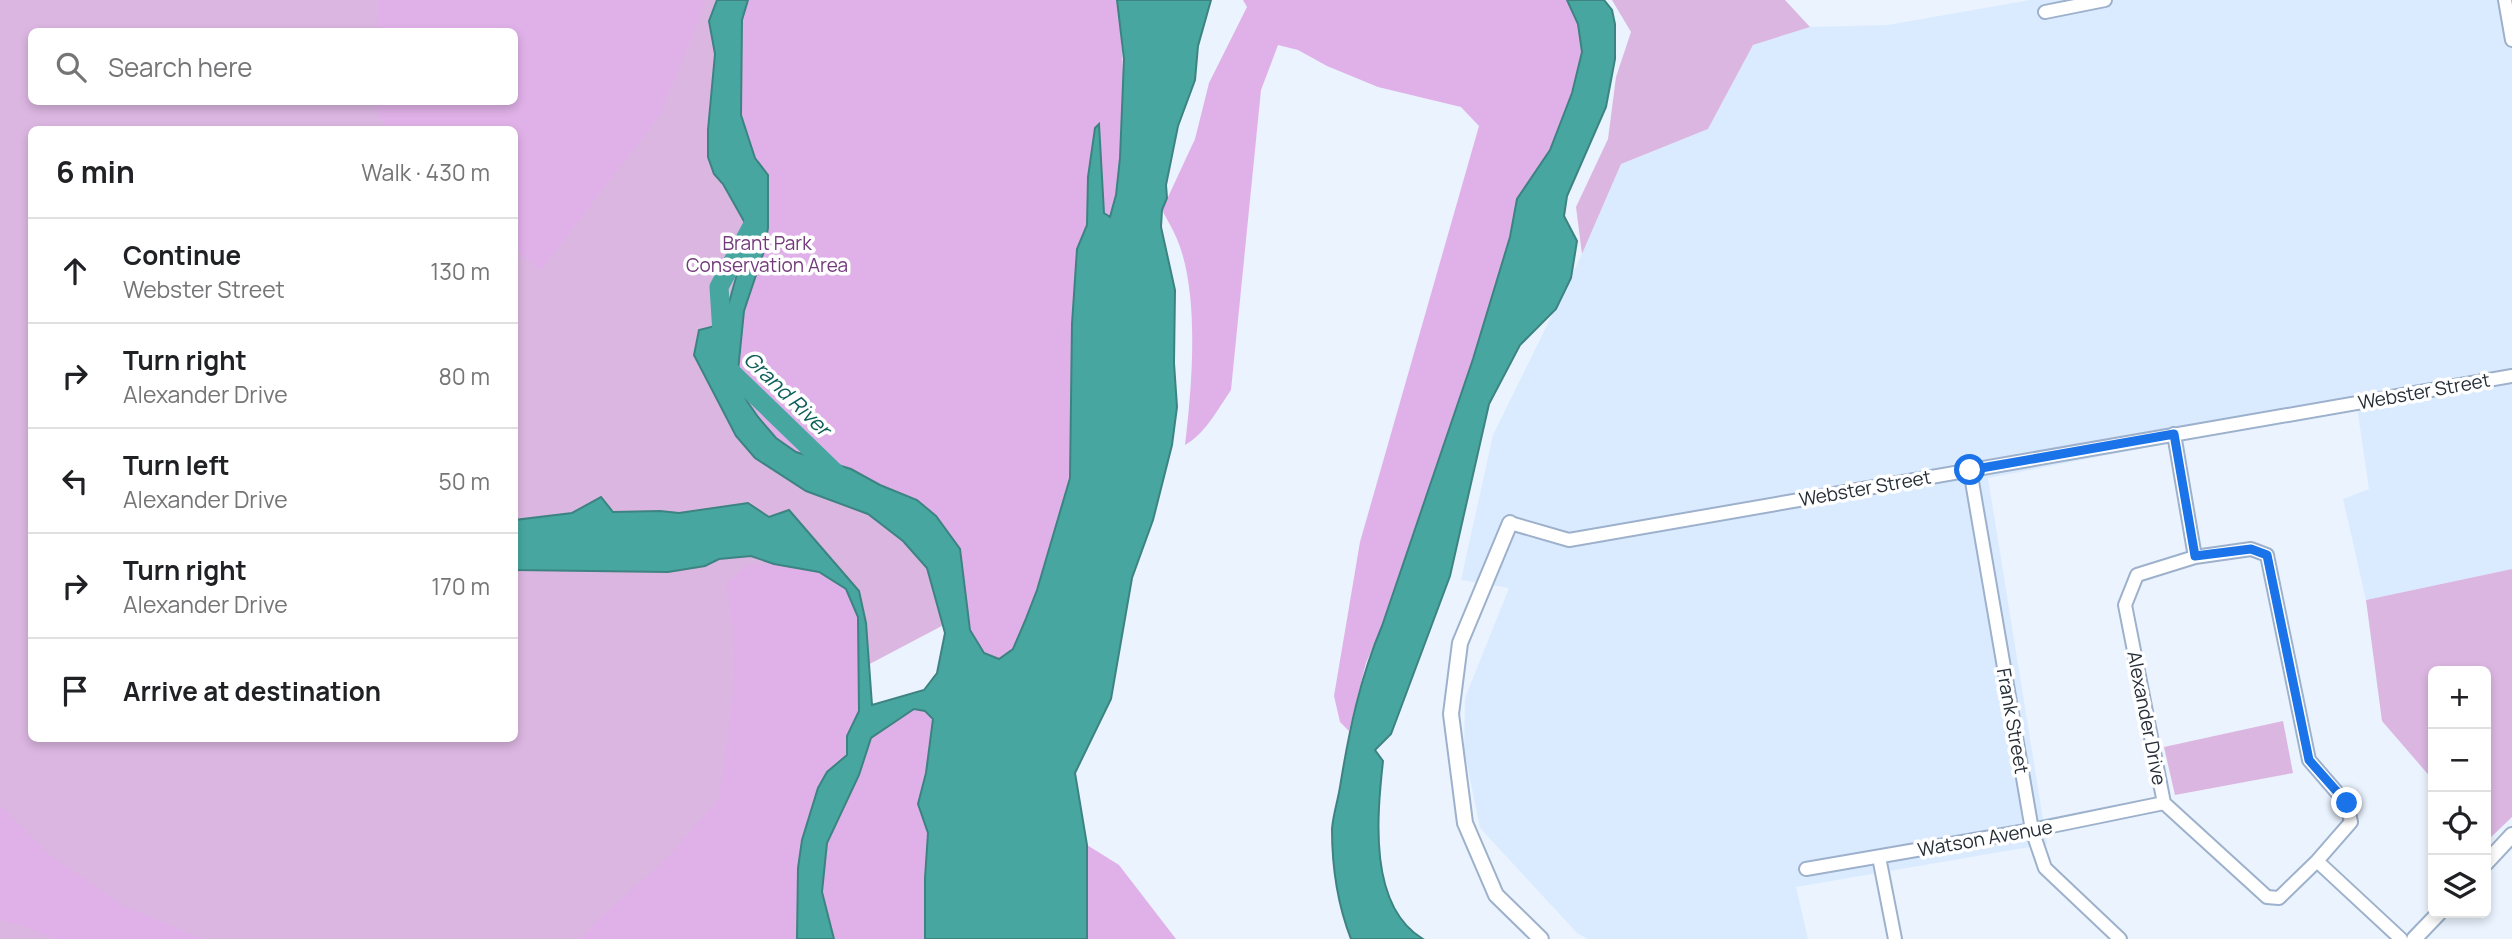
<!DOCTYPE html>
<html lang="en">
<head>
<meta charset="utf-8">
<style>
  body { margin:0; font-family:Manrope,sans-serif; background:#f2f2f2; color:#202124 }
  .controls { position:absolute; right:21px; bottom:21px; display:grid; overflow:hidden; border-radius:10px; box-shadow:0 4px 10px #0003 }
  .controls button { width:63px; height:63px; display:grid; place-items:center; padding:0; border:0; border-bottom:2px solid #e0e0e0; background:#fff; color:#202124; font:35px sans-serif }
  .stop { position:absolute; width:21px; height:21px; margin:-16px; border:5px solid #1a73e8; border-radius:50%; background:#fff }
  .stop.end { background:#1a73e8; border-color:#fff; box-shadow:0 2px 7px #0008 }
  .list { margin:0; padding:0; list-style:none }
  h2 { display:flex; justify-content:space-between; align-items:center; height:91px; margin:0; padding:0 28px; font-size:30px }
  h2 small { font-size:23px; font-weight:400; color:#757577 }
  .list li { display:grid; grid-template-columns:46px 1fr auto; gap:21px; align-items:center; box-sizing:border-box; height:105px; padding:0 28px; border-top:2px solid #e0e0e0 }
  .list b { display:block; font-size:26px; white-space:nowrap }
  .list p { margin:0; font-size:23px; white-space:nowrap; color:#757577 }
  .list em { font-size:23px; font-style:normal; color:#757577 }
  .icon { flex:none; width:38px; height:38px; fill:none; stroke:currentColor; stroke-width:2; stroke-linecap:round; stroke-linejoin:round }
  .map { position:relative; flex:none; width:2512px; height:939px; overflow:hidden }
  .search { position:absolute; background:#fff; box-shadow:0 4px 10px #0003; left:28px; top:28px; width:490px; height:77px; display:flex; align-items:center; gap:18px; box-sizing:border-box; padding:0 24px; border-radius:10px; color:#757577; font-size:26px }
  .panel { position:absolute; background:#fff; box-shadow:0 4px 10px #0003; left:28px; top:126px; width:490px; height:616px; border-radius:10px }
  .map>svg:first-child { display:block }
</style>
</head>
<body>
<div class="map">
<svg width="2512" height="939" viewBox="0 0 2512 939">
  <rect width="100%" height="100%" fill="#eaf3fe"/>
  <path fill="#dbebff" d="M2030,0h482v569l-146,31 -23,-101 26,-10 -12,-82 -369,71 59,366 -251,43 12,52h-220l-11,-6 -97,-105 -16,-79 1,-51 44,-110 -48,-8 32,-145 89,-181 39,-90 87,-35 45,-84 57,-18 78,-2z"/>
  <path fill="#dbb6e1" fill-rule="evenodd" d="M0,0h1070l-77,599 -205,108 -40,232h-748zM32,32h482v70h-482zM32,130h482v608h-482z
    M1612,0h173l25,27 -57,18 -45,84 -87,35 -39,90 -6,-47 32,-68 8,-62 15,-45z
    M2512,569v248l-25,24 -1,-170h-53v109l-51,-59 -16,-121z
    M2283,721l10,52 -118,22 -11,-48z"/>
  <path fill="#e0b1e8" d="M378,0h329l-47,115 -120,156 -25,-22 -1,-119 -126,-1 -13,-20v-7h139v-70l-137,-1z
    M748,0h369c9,65 10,153 -6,217l-7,-3 -6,-89 -3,3 -7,49 -1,48 -10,24 -5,75 -2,154 -33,112 -12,32 -12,27 -14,10 -15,-6 -14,-23 -10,-81 -43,-49 -37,-15 -29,-16 -55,-17 -20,-14 -29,-37 -10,-21 3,-25v-23l11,-47 17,-110 -13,-17 -14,-43 1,-95z
    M1243,0h324l11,24 4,28 -10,41 -22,57 -33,49 -7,38 -37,122 -91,267 -16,37 -17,68 -9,-9 -6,-26 26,-154 119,-416 -18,-19 -83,-20 -51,-21 -29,-16 -20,-5 -17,45 -30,300c-13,19 -26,44 -46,55 7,-58 15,-152 -8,-206 -4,-10 -10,-19 -15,-29l33,-71 14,-56 38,-76z
    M774,564l45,8 27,17 12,28 1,94 -12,25v19l-19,17 -10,16 -16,52 -4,28 -1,71h-217l21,-22 66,-59 52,-60 15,-110 -1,-60 -7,-44 21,-19z
    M914,708l11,3 8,8 -7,54 -8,30 10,30 -3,45v61h-91l-12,-47 5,-49 32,-68 12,-37z
    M0,805l50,50 72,50 80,34h-147l-32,-13 -23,-6z
    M1087,845l32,20 57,74h-89z"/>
  <path fill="#47a7a0" stroke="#3d8381" stroke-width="2" d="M717,0h31l-6,20 -1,95 14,43 13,17v53l-4,23 -20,60 -7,70 10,20 11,16 18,21 20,14 55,17 29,16 37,15 19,16 24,33 10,81 14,23 15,6 14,-10 12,-28 12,-31 33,-112 2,-154 5,-75 10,-24 1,-48 7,-49 4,-4 5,89 6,4 6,-22 4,-37 4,-99 -7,-59h94l-13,46 -3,34 -17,46 -12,59 1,13 -5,12 -1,17 14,63 -1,73 3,44 -5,38 -19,75 -21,58 -21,121 -36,74 12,72v94h-162v-61l3,-45 -10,-29 8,-31 7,-54 -8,-8 -11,-2 -43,29 -12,37 -32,68 -5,49 12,47h-37l1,-71 4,-28 16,-52 9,-16 20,-17v-19l12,-25 -1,-94 -12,-28 -27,-17 -45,-8 -23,-8 -32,3 -14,7 -37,6 -153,-2v-50l57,-7 29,-16 12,15 47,-1 19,2 69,-10 21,14 20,-7 70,81 7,32 6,82 52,-15 13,-17 8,-40 -18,-65 -24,-27 -35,-27 -62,-23 -51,-33 -19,-22 -42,-81 5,-25 24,-6 23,-82 -1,-19 -22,-39 -9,-10 -6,-17v-27l7,-76 -6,-33z
    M1567,0h37l8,10 3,14v35l-9,48 -39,89 -3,20 13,25 -6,37 -15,31 -36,36 -31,59 -39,172 -59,158 -16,16 8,11c-6,55 -15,145 40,178h-72c-14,-36 -19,-72 -19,-110 1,-14 6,-29 8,-42 9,-56 20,-109 42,-161l91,-267 37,-122 7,-38 33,-49 22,-57 10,-41 -4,-28z"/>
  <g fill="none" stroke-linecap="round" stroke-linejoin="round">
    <path stroke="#47a7a0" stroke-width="19" d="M757,217l-38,70 5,78 119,115"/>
    <g stroke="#9db1cc" stroke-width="16">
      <path id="minor" d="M2505,0l7,40
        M2045,12l60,-12
        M2174,434l21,123
        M1970,470l62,360 13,38 75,71
        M1510,523l59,17 943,-164
        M2251,549l16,6 42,205 38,44 4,18 -34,39 -38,37 -12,-1 -103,-94 -39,-198 12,-30 58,-18z
        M1879,857l16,82
        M2317,861l84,78
        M1806,869l226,-39 132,-27"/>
    </g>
    <g stroke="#9db1cc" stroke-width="18">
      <path id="tertiary" d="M1510,523l-50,120 -9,71 14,109 31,72 45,44
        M2486,863l26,-28
        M2414,939l25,-26"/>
    </g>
    <use href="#minor" stroke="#fff" stroke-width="12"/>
    <use href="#tertiary" stroke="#fff" stroke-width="14"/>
  </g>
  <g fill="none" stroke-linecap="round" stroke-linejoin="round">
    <path stroke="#1a73e8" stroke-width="9" d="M1970,470l204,-36 21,122 56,-7 16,6 42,205 38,43"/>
  </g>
  <g text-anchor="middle" stroke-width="7" stroke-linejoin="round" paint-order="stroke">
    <g font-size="19" fill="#733a7c" stroke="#fff">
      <text x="767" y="250">Brant Park<tspan x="767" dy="22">Conservation Area</tspan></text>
    </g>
    <g font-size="19" fill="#262e38" stroke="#fff">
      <text transform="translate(2424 391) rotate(-10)" y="7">Webster Street</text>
      <text transform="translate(1865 488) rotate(-10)" y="7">Webster Street</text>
      <text transform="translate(2147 718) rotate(79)" y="7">Alexander Drive</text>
      <text transform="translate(2013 721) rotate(80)" y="7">Frank Street</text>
      <text transform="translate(1985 838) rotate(-10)" y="7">Watson Avenue</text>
    </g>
    <g font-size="21" font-style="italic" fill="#0d5f5a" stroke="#fff">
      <text transform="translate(787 394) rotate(44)" y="7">Grand River</text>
    </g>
  </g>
</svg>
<div class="controls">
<button>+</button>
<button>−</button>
<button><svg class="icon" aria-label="locate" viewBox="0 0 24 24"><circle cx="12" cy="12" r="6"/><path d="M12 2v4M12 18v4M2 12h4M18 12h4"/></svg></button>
<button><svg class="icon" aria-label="layers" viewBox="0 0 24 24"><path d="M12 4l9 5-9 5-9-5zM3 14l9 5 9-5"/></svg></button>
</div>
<div class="stop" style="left:1970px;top:470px"></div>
<div class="stop end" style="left:2347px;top:803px"></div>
<div class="search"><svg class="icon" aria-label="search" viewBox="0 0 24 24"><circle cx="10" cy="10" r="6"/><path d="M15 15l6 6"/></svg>Search here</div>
<section class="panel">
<h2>6 min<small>Walk · 430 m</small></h2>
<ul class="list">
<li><svg class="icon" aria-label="ahead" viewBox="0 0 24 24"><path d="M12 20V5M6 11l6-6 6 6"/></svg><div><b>Continue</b><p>Webster Street</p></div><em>130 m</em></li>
<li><svg class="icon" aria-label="right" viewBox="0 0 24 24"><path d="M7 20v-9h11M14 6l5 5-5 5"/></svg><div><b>Turn right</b><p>Alexander Drive</p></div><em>80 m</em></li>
<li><svg class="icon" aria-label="left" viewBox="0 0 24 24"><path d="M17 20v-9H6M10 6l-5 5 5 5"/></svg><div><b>Turn left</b><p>Alexander Drive</p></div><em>50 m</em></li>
<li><svg class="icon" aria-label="right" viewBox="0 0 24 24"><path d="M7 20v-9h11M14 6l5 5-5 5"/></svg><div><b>Turn right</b><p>Alexander Drive</p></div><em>170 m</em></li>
<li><svg class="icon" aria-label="arrive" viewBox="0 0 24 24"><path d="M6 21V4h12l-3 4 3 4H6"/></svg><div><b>Arrive at destination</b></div></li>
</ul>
</section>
</div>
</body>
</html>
